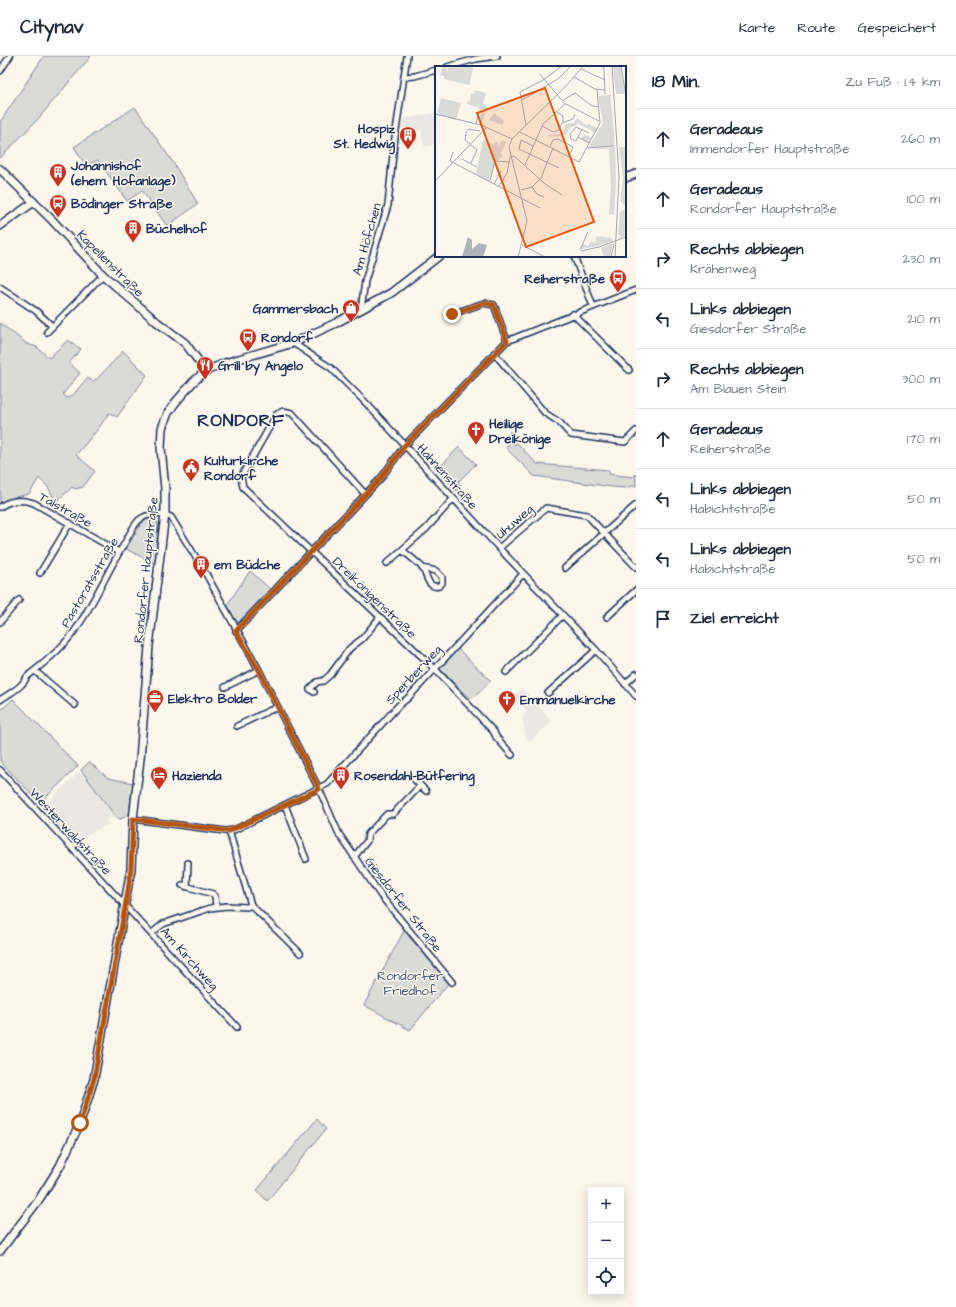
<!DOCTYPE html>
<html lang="de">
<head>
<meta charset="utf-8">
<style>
  body { margin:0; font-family:"Architects Daughter",sans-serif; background:#f2f2f3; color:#1f2937 }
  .controls { position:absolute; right:12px; bottom:12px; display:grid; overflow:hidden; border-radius:0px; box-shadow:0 2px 10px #0003 }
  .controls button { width:36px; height:36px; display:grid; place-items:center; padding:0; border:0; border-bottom:1px solid #e0e1e3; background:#fff; color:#1f2937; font:20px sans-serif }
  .stop { position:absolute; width:12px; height:12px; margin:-9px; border:3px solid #b45309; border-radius:50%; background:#fff }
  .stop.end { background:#b45309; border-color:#fff; box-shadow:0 1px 4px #0008 }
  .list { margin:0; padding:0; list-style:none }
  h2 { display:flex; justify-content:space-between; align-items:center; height:52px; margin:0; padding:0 16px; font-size:17px }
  h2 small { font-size:13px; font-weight:400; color:#747a83 }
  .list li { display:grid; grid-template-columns:26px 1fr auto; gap:12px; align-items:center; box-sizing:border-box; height:60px; padding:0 16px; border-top:1px solid #e0e1e3 }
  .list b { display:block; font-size:15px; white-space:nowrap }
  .list p { margin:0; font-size:13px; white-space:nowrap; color:#747a83 }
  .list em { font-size:13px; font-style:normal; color:#747a83 }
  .icon { flex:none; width:22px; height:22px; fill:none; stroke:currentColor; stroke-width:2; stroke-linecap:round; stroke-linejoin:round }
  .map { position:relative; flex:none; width:636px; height:1251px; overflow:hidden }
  header { display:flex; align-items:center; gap:24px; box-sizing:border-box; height:56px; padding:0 20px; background:#fff; border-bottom:1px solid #e0e1e3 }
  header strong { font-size:19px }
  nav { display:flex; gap:22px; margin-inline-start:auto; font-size:14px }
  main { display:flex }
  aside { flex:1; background:#fff }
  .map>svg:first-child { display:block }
</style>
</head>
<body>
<header>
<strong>Citynav</strong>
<nav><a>Karte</a><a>Route</a><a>Gespeichert</a></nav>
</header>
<main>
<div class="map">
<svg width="636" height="1251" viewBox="0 0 636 1251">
  <rect width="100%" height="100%" fill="#fbf7ec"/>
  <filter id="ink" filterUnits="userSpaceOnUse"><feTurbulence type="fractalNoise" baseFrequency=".025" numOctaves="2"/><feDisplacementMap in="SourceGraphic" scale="8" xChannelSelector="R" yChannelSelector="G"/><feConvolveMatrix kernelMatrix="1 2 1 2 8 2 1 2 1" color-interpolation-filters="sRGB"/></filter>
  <g filter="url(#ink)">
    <path fill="#eae8e2" d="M436,57v31l-12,3 -3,-17 -6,1 -1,-3h-13l1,-9z
      M522,632l30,33 -22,21 -4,-4 -4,-21 3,-1v-3l2,-2 -14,-15z
      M81,714l35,46 -10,4 2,5 -37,17 -28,-35z"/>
    <path fill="#dadad7" stroke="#7a849a" d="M44,0h47l-53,63 -38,39v-36z
      M135,51l39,57 24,40 -31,22 -25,-35 -15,10 -29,-41 -12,6 -12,-19z
      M0,267l27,21 10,3 12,11 19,-18 13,9 -12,14 11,10 -17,21 4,4 6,-3 14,-17 6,3 4,-2 26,-28 24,24 -30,42 -8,-4 -11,16 -22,26 19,16 -12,16 -8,2 -3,-2 -16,15 -8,-15 -9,-9 -10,16 -14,3 -15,8z
      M510,386l5,3 1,-3 21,22 72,6v4l24,3 3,-3v12h-5l-5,2 -14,-1 -78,-11 -28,-28z
      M459,391l17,17 -18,18 3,4 -4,5 -20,-21z
      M150,462l6,1 2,5 -3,40 -29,-15 15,-25z
      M250,515l20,18 -31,33 -3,-1 -9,-16z
      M458,593l33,32 -20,19 -32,-32z
      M13,643l65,67 -38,37 -40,-42v-50z
      M89,706l19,16 25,5 -4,32 -11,5 -37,-50z
      M404,875l44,50 -1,4 -37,45 -46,-25z
      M317,1063l9,10 -59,72 -10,-11z"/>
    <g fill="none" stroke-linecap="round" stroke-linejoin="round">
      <g stroke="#1b2f5e" stroke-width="8">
        <path id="street" d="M447,11l29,-8 21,-3
          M0,15l10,-15
          M404,21l11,-1 21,-6
          M574,200l19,50
          M0,231l36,24 16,15
          M361,254l4,-29 23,-76 6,-61 13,-88
          M452,258l32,-11 10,2 13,36
          M573,258l56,56
          M47,276l56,-57
          M293,287l38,25 35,35 133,145 97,102 40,46
          M494,297l51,60 14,9 12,13 54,7 11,-11
          M365,438l-73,-81 -9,-2 -6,3 -36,63 2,10 191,181 60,64 2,5 16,18
          M0,451c10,-7 22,-8 34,-4l85,49
          M499,492l47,-40 41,7 49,52
          M402,494c6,5 14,11 20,17 5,7 5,22 17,19l3,-3v-6l-6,-6 -14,-3
          M387,507l39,-34 27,-30
          M565,512l71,-63
          M40,517l30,-50
          M607,561l29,-27
          M0,566l19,-22
          M236,575l145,-153 24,-33 102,-104 129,-51
          M35,615l40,34
          M506,616l57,-57
          M625,628l11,-10
          M225,631l34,-17
          M314,636l-4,-3 7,-7 6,-1 7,-6 20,-27 12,-9 18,-22
          M548,637l48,-43
          M0,644c8,-6 16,-9 22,-16 3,-3 4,-7 7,-9 19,-15 38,-31 51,-52 16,-25 28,-52 43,-77 5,-8 9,-19 16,-26 8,-7 22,-7 32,-3l35,57 53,96 60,119 20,45 42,62 71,86
          M237,670l40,-19
          M0,714l237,257
          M414,723l12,12
          M285,749l21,54
          M133,763l92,12 9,-1 93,-46 72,-79 9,-7 115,-124
          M229,775l22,74 49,48
          M71,791l7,-4
          M354,801l13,-16 1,-7 19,-20h6l27,-28
          M182,829l31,9 2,2 1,11
          M187,831l1,-24
          M152,877l11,-9 47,-16 17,-2 20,1 4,-2"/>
      </g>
      <g stroke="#1b2f5e" stroke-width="10">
        <path id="secondary" d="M0,113l52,51 51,55 54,47 28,21 21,28
          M625,122l11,-4
          M0,170l34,-24
          M0,1195l38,-50 22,-35 20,-43 14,-44 37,-210 2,-50 7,-60 9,-113 16,-132v-25l-4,-41 1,-20 6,-15 7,-10 18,-21 13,-11 19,-8 68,-20 43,-20 55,-30 48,-37"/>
      </g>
      <use href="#street" stroke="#fbf7ec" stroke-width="5"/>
      <use href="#secondary" stroke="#fbf7ec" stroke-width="7"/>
    </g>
  </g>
  <g fill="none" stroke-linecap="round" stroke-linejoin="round" filter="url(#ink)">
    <path stroke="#b45309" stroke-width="5" d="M80,1067l14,-44 34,-188 3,-22 2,-50 96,12 90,-42 -60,-119 -23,-39 145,-153 24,-33 102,-104 -13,-36 -10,-2 -32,11"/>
  </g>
  <defs>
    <g id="building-pin" transform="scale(0.9)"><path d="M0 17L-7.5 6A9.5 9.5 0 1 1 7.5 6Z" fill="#c8321e" stroke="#fbf7ec"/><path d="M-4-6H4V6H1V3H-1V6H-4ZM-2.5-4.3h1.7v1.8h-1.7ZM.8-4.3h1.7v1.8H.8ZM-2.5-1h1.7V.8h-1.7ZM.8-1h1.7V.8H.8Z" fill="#fff"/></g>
    <g id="bus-pin" transform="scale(0.9)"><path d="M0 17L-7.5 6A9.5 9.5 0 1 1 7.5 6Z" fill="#c8321e" stroke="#fbf7ec"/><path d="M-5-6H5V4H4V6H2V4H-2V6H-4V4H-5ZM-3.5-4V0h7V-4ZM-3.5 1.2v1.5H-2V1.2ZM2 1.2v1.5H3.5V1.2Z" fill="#fff"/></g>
    <g id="shop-pin" transform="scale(0.9)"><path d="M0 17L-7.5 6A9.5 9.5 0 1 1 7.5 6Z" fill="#c8321e" stroke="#fbf7ec"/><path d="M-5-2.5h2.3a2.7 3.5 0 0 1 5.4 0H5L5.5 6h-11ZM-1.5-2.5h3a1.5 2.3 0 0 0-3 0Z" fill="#fff"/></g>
    <g id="restaurant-pin" transform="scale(0.9)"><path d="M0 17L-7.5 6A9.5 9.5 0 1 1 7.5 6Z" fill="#c8321e" stroke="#fbf7ec"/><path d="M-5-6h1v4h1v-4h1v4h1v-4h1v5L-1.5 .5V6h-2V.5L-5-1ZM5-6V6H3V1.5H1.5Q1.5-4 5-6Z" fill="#fff"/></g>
    <g id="church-pin" transform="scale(0.9)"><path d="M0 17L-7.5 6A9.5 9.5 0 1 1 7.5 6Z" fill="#c8321e" stroke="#fbf7ec"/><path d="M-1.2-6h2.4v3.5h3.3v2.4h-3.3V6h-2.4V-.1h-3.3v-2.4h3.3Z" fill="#fff"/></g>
    <g id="civic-pin" transform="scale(0.9)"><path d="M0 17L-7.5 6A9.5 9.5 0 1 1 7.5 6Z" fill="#c8321e" stroke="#fbf7ec"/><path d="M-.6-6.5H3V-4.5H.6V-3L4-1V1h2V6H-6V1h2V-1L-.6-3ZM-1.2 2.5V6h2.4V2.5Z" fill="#fff"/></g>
    <g id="office-pin" transform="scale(0.9)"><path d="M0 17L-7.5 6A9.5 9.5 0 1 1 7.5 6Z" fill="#c8321e" stroke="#fbf7ec"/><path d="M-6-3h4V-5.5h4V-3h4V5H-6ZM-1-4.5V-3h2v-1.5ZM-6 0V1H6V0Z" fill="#fff"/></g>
    <g id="hotel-pin" transform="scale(0.9)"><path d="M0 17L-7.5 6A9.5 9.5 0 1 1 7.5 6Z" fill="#c8321e" stroke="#fbf7ec"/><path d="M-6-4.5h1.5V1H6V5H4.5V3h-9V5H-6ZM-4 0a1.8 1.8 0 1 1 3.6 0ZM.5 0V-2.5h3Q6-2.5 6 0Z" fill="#fff"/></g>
  </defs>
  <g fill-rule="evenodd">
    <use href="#building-pin" x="408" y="79"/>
    <use href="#building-pin" x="58" y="116"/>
    <use href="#bus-pin" x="58" y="147"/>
    <use href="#building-pin" x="133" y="172"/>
    <use href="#bus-pin" x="618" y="222"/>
    <use href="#shop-pin" x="351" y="252"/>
    <use href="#bus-pin" x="248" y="281"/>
    <use href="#restaurant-pin" x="205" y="309"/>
    <use href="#church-pin" x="476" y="374"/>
    <use href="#civic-pin" x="191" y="411"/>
    <use href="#building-pin" x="201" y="508"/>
    <use href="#office-pin" x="155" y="642"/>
    <use href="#church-pin" x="507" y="643"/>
    <use href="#hotel-pin" x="159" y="719"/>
    <use href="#building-pin" x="341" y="719"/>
  </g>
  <g text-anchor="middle" stroke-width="3" stroke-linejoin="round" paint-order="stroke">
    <g font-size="13" font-weight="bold" fill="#1b2f5e" stroke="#fbf7ec" text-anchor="start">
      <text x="395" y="77" text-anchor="end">Hospiz<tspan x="395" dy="15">St. Hedwig</tspan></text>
      <text x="71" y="114">Johannishof<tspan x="71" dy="15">(ehem. Hofanlage)</tspan></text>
      <text x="71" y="152">Bödinger Straße</text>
      <text x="146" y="177">Büchelhof</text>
      <text x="605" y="227" text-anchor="end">Reiherstraße</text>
      <text x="338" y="257" text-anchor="end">Gammersbach</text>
      <text x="261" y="286">Rondorf</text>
      <text x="218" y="314">Grill by Angelo</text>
      <text x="489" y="372">Heilige<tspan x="489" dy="15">Dreikönige</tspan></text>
      <text x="204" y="409">Kulturkirche<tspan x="204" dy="15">Rondorf</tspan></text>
      <text x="214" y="513">em Büdche</text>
      <text x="168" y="647">Elektro Bolder</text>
      <text x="520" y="648">Emmanuelkirche</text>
      <text x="172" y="724">Hazienda</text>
      <text x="354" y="724">Rosendahl-Bütfering</text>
    </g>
    <g font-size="13" fill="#1b2f5e" stroke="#fbf7ec">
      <text transform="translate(366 183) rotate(-74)" y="5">Am Höfchen</text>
      <text transform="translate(111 207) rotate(45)" y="5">Kapellenstraße</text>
      <text transform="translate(448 420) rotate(48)" y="5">Hahnenstraße</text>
      <text transform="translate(66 453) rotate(29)" y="5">Talstraße</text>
      <text transform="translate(514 465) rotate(-41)" y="5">Uhuweg</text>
      <text transform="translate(145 514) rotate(-84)" y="5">Rondorfer Hauptstraße</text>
      <text transform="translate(89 526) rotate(-60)" y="5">Pastoratsstraße</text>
      <text transform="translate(375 541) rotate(44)" y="5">Dreikönigenstraße</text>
      <text transform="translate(413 618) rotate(-47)" y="5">Sperberweg</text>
      <text transform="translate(71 775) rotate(47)" y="5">Westerwaldstraße</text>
      <text transform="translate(404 848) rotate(52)" y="5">Giesdorfer Straße</text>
      <text transform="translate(190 902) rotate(48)" y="5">Am Kirchweg</text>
    </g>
    <g font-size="13" fill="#415176" stroke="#fbf7ec">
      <text x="410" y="924">Rondorfer<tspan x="410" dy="15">Friedhof</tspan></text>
    </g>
    <g font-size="17" font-weight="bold" letter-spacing="1" fill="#1b2f5e" stroke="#fbf7ec">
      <text x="241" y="370">RONDORF</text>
    </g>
  </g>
  <g transform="translate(435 10)">
    <rect width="191" height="191" fill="#fbf7ec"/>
    <path d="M8,0h3l2,8 -1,-8h27l-5,19 -25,-6v-3l-4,-1zM173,0l7,80 -27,2 15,-25 -5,-27 12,-1zM178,0h8l4,28h-9zM40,24l11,3 -3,11 5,3 -7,17h-2l3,-14 -6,-1 2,-1 1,-5 -2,4 -10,-3 1,-4 2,1 1,-8 3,1zM6,32l20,5 -5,17 -19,-6zM59,47l10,8 -2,4 -13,-5zM142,52l9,7 3,-1 8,4 -8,14 -8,-3 3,-5 7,4 3,-6 -17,-9 -1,3 -6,1 -4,8 -15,2 -4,-2 14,-1 5,-10 8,-1zM48,74l11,4 3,-3 1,6 4,-7 4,2 -5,11 2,3 -8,6 -6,19 -13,-7zM180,81l1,35 -3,51 1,-18 -5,-1 2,-27 -2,-38h-21zM184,81h7v59l-6,-5 3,-21zM191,142v28l-8,3 3,-3 -3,-2 2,-22zM159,170l18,2 1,3 -19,6 -14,2 3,-5 5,2 2,-4h5l2,-5zM178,177l-3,14h-6l-3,-9z" fill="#dadad7"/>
    <path d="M33,171l4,3v9l7,-6 8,2 -4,12h-21z" fill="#afb3bb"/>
    <path fill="none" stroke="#a1a7b3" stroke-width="1" d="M166,0l3,2 1,26M177,0l7,111 -4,80M186,0l5,30M146,3l24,11M105,8l24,29 35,18M139,11l21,12 10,1M87,34l36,-21 13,-13M127,35l13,-8 17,13 7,1M122,46l6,4v6M0,48l46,11 31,14 55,-54 16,-19M41,58l3,-13M91,59l-6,-33 23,-12 19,-14M107,60l11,6 6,-2 3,-7 11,-4 2,-5M85,66l59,30 21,-39 -3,-33M143,71l11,6M77,73l-3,8 18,74 -9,36M136,73l-1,-5 6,-7 13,6M136,73l5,2 6,-12M98,80l-12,-6 -2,9 40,19M115,80l3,-6 5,-1 15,8 -4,9M152,82l27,-2M18,86l-3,9 90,47M27,93l15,8M36,97l6,-13 -12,-10 1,-8 3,-3 11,2M90,99l18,-41 22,-20M0,115l52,-54M55,115l5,-20 14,1M59,118l7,-13M64,120l8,-13 3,-16 4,-1 30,27 18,12M97,121l5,7 7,3M86,124l11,-3 9,-9 12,-30M87,179l23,12M164,181l27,-10M145,184l8,-18M146,185l18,-4M176,191l3,-13"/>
    <path fill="#e8590c" fill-opacity="0.15" stroke="#e8590c" stroke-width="2" d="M110,22l49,134 -68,25 -49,-134z"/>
    <rect width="191" height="191" fill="none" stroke="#1b2f5e" stroke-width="2"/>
  </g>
</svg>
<div class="controls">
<button>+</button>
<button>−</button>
<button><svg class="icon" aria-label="locate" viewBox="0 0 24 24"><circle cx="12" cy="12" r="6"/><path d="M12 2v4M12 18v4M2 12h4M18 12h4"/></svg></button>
</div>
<div class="stop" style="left:80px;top:1067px"></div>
<div class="stop end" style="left:452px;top:258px"></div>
</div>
<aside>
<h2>18 Min.<small>Zu Fuß · 1.4 km</small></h2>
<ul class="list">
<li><svg class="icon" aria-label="ahead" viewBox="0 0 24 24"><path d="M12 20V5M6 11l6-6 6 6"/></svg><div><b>Geradeaus</b><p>Immendorfer Hauptstraße</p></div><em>260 m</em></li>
<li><svg class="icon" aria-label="ahead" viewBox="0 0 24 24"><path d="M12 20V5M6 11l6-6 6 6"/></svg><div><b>Geradeaus</b><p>Rondorfer Hauptstraße</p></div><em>100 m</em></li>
<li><svg class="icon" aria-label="right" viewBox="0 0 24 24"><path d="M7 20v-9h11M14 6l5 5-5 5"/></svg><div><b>Rechts abbiegen</b><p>Krähenweg</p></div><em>230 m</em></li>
<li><svg class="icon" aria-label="left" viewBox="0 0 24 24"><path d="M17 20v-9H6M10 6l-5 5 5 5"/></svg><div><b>Links abbiegen</b><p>Giesdorfer Straße</p></div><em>210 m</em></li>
<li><svg class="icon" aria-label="right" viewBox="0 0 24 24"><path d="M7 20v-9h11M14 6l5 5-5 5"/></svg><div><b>Rechts abbiegen</b><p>Am Blauen Stein</p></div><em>300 m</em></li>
<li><svg class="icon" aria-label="ahead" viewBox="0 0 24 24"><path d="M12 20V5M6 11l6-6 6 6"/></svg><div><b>Geradeaus</b><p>Reiherstraße</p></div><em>170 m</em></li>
<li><svg class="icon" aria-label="left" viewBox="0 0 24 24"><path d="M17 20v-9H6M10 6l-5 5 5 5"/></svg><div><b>Links abbiegen</b><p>Habichtstraße</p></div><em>50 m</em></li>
<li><svg class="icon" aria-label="left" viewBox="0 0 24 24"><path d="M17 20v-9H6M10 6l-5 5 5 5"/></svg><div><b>Links abbiegen</b><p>Habichtstraße</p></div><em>50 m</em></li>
<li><svg class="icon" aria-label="arrive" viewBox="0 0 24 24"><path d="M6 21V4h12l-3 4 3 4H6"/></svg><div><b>Ziel erreicht</b></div></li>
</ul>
</aside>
</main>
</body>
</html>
